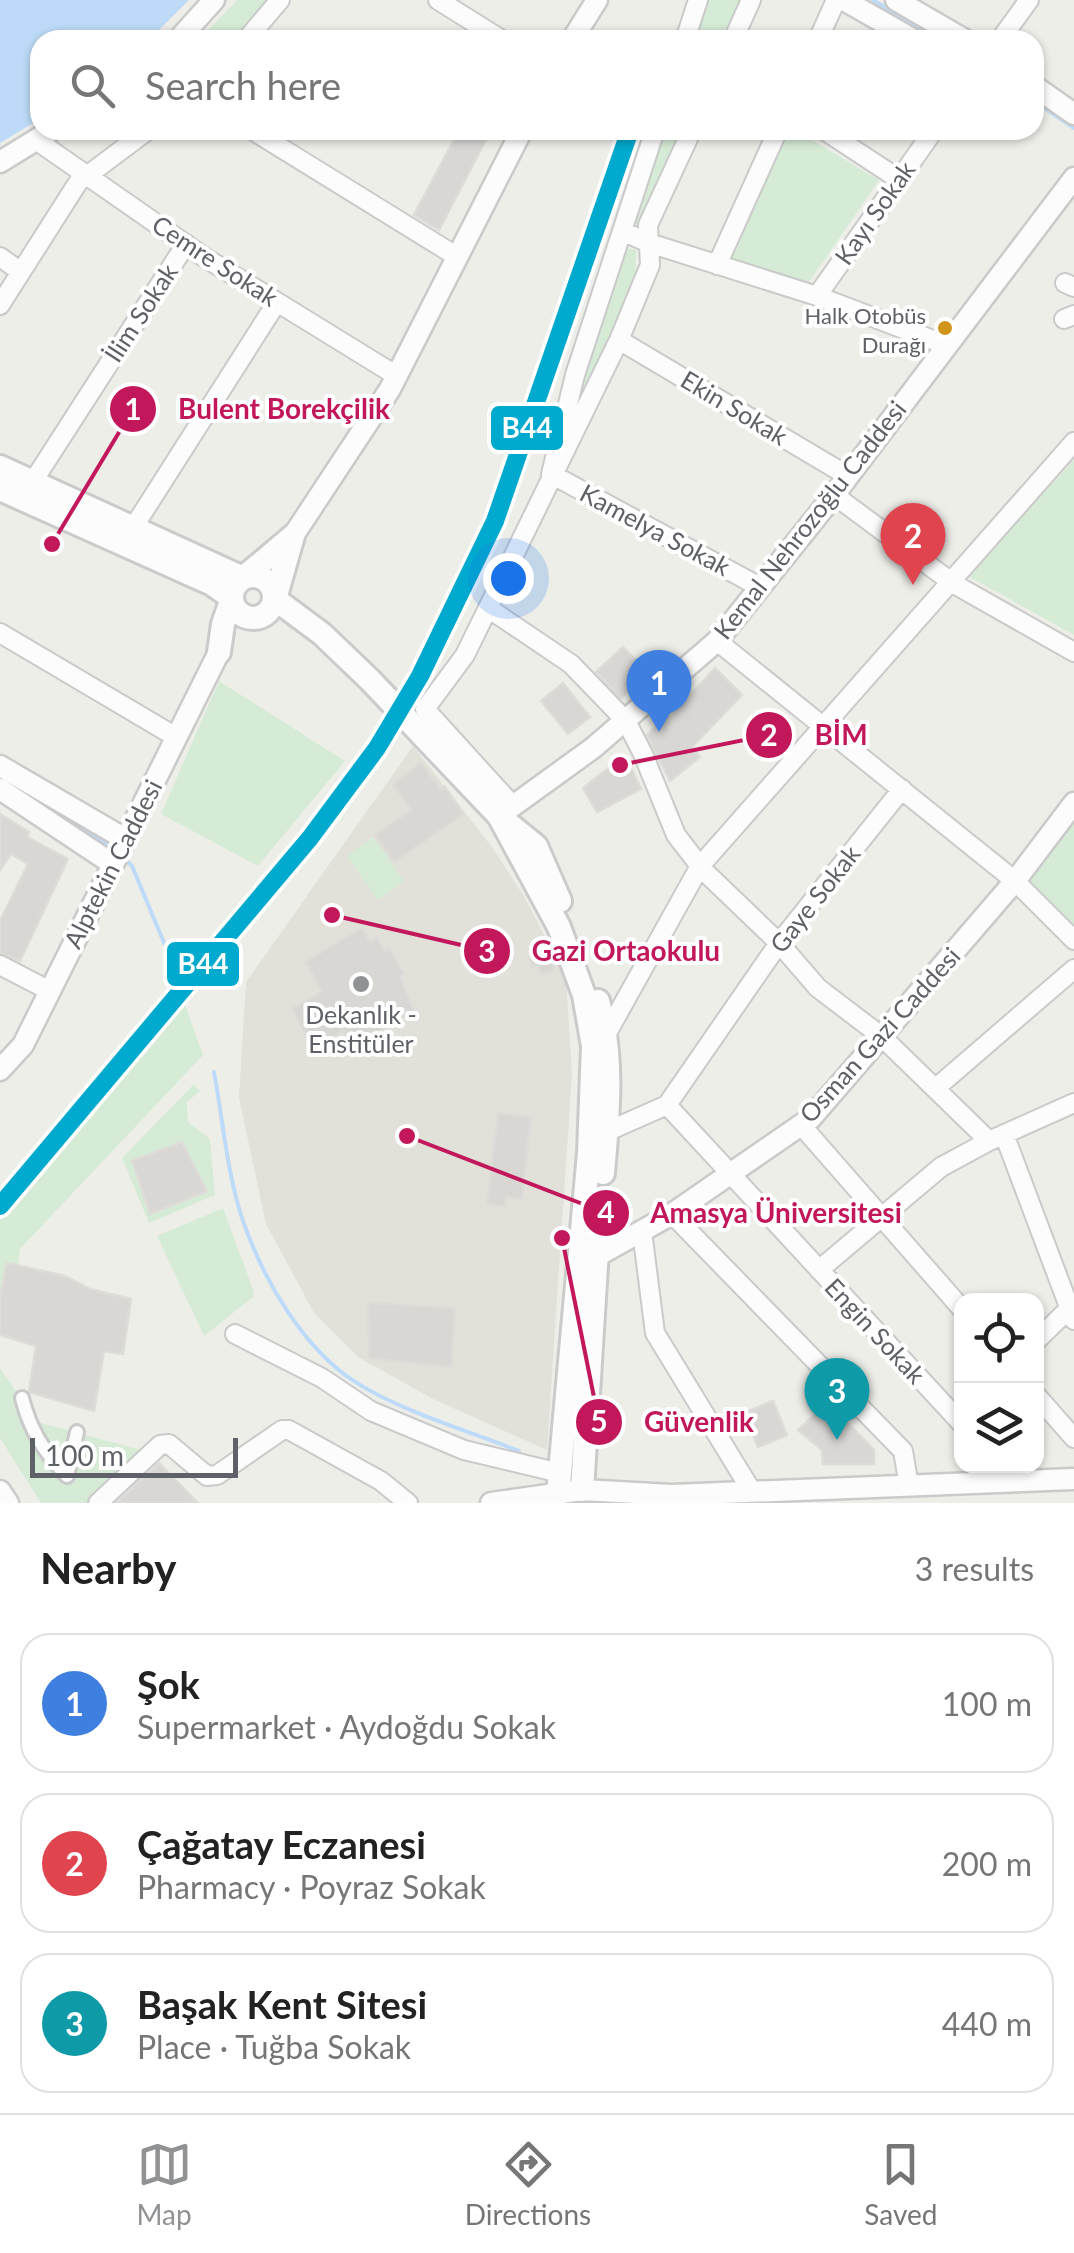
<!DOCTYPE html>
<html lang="en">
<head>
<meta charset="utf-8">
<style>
  body { margin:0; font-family:Lato,sans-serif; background:#f2f2f2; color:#222 }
  .controls { position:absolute; right:30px; bottom:30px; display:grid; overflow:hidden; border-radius:20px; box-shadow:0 2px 8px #0004 }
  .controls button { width:90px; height:90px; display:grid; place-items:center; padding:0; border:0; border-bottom:2px solid #e0e0e0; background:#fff; color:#222; font:50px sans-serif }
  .scale { position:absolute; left:30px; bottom:25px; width:208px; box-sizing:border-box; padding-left:10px; border:5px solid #5e6167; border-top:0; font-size:28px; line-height:35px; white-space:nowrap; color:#5e6167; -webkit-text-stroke:8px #fff; paint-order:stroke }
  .you { position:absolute; left:508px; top:578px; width:35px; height:35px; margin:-25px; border:8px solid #fff; border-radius:50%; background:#1a73e8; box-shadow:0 0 0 15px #1a73e833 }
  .badge { display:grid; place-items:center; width:65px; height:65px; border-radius:50%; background:#909294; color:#fff; font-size:32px; font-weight:700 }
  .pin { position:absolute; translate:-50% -82px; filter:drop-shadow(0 2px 5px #0008) }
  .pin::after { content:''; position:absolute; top:52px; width:35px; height:30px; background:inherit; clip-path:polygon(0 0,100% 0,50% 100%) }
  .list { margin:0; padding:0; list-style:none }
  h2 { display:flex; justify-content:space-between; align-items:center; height:130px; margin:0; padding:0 40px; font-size:42px }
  h2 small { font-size:32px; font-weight:400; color:#767676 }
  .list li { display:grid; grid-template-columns:65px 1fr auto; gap:30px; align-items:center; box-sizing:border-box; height:140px; margin:0 20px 20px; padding:0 20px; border:2px solid #e0e0e0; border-radius:30px }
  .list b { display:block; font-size:38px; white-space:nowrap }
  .list p { margin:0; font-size:32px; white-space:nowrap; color:#767676 }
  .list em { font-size:32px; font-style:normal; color:#767676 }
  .icon { flex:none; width:55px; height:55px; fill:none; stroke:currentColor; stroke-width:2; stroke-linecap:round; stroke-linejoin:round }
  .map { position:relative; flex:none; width:1074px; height:1503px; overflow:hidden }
  .search { position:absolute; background:#fff; box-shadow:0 2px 8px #0004; left:30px; right:30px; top:30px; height:110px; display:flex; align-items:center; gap:25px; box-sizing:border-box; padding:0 35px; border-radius:30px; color:#767676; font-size:38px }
  .sheet { height:610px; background:#fff }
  nav { display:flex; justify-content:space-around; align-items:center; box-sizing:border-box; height:140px; border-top:2px solid #e0e0e0; background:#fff; font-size:28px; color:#767676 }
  nav a { display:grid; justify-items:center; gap:5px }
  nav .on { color:#909294 }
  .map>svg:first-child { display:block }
</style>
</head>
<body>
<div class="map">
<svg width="1074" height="1503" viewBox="0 0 1074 1503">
  <rect width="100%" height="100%" fill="#eeeee9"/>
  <path fill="#e1e0d9" d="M413,746l79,101 33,51 41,80 6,95 -25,377 -114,-51 -75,-42 -44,-44 -48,-89 -27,-126 7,-116z"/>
  <path fill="#d6ebd6" d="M237,0h34l-35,40h-37z
    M706,0h35l-21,40h-15l-12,-6z
    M664,130h18l-40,95 -8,-1z
    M787,130h8l84,50 -70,102 -80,-24z
    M624,248l12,2 -1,43 -73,154z
    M1074,460v175l-106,-59z
    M219,681l126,80 -87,105 -97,-52z
    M1074,817v112l-50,-49z
    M373,837l31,44 -26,19 -31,-44z
    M184,1002l19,53 -183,194 -2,16 -11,-2 -7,29v-71l117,-143z
    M194,1084l6,7 -13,11 1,20 22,17 5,56 -66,28 -27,-65z
    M223,1208l31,84 -1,5 -49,39 -47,-100z
    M0,1368l37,54 104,28 -55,53h-45l-41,-65z"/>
  <path fill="#bddbf8" d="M0,0h189l-40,40h-109v79l-40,24z"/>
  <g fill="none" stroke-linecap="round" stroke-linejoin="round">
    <path stroke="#bddbf8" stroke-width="4" d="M873,0l66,40
      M1034,101l40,27
      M40,801l71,46
      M126,860l6,6 43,103
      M214,1072c10,54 14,115 35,165 19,49 53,105 95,137 45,34 122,56 175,77"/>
  </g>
  <path fill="#d8d7d4" stroke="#dedcd8" stroke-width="2.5" d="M459,130h32l-52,100 -25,-15z
    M623,647l25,26 -27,25 -25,-26z
    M715,668l27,27 -50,52 8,10 -30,24 -23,-46 21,-20 2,3z
    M563,683l27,34 -22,17 -27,-33z
    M625,755l16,34 -44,23 -14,-24z
    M421,763l20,27 4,-3 19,27 -70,48 -19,-27 36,-25 -18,-26z
    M0,814l29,18 -2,5 41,22 -48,102 -20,-8v-32l28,-57 -17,-10 -11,16z
    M362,928l8,14 7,-5 8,14 4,-3 15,26 -4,3 14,34 -61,36 -10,-16 -28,17 -23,-39 30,-18 -17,-29z
    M543,944l8,4 5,15 -5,8 -9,4 -5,-9 -5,1 -3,-9 4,-2 -3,-7z
    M498,1113l33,4 -9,82 -16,-2 -1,9 -18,-2z
    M182,1142l25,49 -57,23 -18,-53z
    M7,1263l58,13 25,13 41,10 -8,55 -19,-3 -10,60 -65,-19 7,-46 -36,-11v-40z
    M368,1303l87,5 -4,59 -82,-9z
    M773,1401l14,34 -29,12 -14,-34z
    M828,1402l46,48v14h-51l-1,-14 -24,-20z
    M159,1463l39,40h-82z"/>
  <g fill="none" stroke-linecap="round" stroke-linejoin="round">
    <g stroke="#cacaca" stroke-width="18">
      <path id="pedestrian" d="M22,1398c8,32 22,54 45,78
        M67,1476l10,-44"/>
    </g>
    <g stroke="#cacaca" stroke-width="22">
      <path id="minor" d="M438,0l64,40
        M246,40l34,-40
        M685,40l13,-40
        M733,40l18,-40
        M818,40l18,-40
        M1000,40l29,-40
        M252,130l204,126
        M655,130l-80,245 -24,99 207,112
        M824,130l73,48
        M36,140l168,117 193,119
        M88,175l60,-45
        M622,231l27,12 168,53 129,49
        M0,257l21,15
        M717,265l61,-135
        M1065,283l9,4
        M817,296l117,-166
        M0,305l84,-132
        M1064,319l10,-4
        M619,340l229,136
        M32,483l154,-239
        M834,495l120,89 120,68
        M133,528l144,-226
        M488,608l83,56 55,57 17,33 33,81 27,35 76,73 39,45 63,48 108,105
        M0,633l176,104
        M717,641l298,240 59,59
        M513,806l-88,-97 40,-54 154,-315 31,-75 -2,-40 44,-95
        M0,965l50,26
        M607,1033l93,-167 374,-424
        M937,1087l137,-118
        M667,1105l295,319
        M801,1125l161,184
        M606,1132l61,-27 112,-162 123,-154
        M1004,1134l70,186
        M672,1214l231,237 6,35
        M642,1231l13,102 96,157
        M819,1270l122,-103 48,-26 85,-38
        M235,1334l87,44 49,33 93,39 96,23
        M1036,1341l38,-37
        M1036,1395l38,43
        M98,1503l62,-58 9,-1 38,32 10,-1 65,-45h7l92,51 27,22"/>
    </g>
    <g stroke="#cacaca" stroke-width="25">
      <path id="tertiary" d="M844,0l70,40
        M896,0l69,40
        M178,40l36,-40
        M572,40l25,-40
        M1034,86l40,28
        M0,162l52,-32
        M293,536l97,-147 132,-259
        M0,766l125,73
        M0,789l111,74
        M499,816l94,-68 124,-107 117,-146 240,-317
        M0,1070l23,-25 196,-393
        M597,1256l75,-42 139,-96 204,-237 59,-78
        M0,1491l8,12
        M491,1503l91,-13 90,5 402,-16"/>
    </g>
    <g stroke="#cbcbcb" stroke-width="28">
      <path id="secondary" d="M0,467l243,111 50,-42
        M0,489l212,95 20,14 -9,26 -4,28
        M293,536l-18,63 47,35 48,46 129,136 60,111 25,68 9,51 -4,107 -31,341
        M232 597a21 21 0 1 1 42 0a21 21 0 1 1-42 0Z
        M510,825l26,21 24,55
        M598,1001c16,56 10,115 5,172
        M582,1490l16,-256"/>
    </g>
    <use href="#pedestrian" stroke="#fcfcfc" stroke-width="12"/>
    <use href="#minor" stroke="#fcfcfc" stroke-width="18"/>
    <use href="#tertiary" stroke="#fcfcfc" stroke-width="20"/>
    <use href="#secondary" stroke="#fcfcfc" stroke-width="22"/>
    <g stroke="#fff" stroke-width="25">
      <path id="rail-1" d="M0,1206l310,-368 67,-90 43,-72 75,-155 135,-391"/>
    </g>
    <use href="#rail-1" stroke="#00a9ce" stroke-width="18"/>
  </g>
  <circle fill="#d1951a" stroke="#fff" stroke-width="4" cx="945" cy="328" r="9"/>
  <circle fill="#909294" stroke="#fff" stroke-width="4" cx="361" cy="984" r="10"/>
  <g text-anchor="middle" stroke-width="8" stroke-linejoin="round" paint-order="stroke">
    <g font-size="22" fill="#5e6167" stroke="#fff" text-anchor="end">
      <text x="926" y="324">Halk Otobüs<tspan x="926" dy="29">Durağı</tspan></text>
    </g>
    <g font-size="25" fill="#5e6167" stroke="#fff">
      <text transform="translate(875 213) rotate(-55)" y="9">Kayı Sokak</text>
      <text transform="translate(215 261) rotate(33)" y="9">Cemre Sokak</text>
      <text transform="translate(141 313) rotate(-57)" y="9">İlim Sokak</text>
      <text transform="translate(734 408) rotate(31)" y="9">Ekin Sokak</text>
      <text transform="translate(810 520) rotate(-52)" y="9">Kemal Nehrozoğlu Caddesi</text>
      <text transform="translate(655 530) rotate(28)" y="9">Kamelya Sokak</text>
      <text transform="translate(113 864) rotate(-63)" y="9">Alptekin Caddesi</text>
      <text transform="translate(815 899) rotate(-52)" y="9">Gaye Sokak</text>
      <text transform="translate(880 1035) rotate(-48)" y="9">Osman Gazi Caddesi</text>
      <text transform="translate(875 1331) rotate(47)" y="9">Engin Sokak</text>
    </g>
    <g font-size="25" fill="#5e6167" stroke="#fff">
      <text x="361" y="1024">Dekanlık -<tspan x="361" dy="29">Enstitüler</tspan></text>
    </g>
  </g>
  <path fill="none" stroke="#c2185b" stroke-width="4" d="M52 544L133 409M620 765L769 735M332 915L487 951M407 1136L606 1213M562 1238L599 1422"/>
  <g fill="#c2185b" stroke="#fff" stroke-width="4">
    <circle cx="52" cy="544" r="10"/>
    <circle cx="620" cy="765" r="10"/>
    <circle cx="332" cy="915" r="10"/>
    <circle cx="407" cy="1136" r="10"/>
    <circle cx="562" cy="1238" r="10"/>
    <circle cx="133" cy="409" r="25"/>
    <circle cx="769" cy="735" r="25"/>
    <circle cx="487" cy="951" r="25"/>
    <circle cx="606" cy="1213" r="25"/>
    <circle cx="599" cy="1422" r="25"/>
  </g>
  <g font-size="30" text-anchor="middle" font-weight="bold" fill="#fff">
    <text x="133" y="420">1</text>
    <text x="769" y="746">2</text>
    <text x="487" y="962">3</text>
    <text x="606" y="1223">4</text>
    <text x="599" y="1432">5</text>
  </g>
  <g font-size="28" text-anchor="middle" font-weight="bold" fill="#c2185b" stroke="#fff" stroke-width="8" stroke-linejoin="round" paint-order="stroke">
    <text x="284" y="419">Bulent Borekçilik</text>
    <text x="841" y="745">BİM</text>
    <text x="626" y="961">Gazi Ortaokulu</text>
    <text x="776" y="1223">Amasya Üniversitesi</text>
    <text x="699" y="1432">Güvenlik</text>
  </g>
  <g stroke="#fff" stroke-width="4">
    <rect x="489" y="404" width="76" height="48" rx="10" fill="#00a9ce"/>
    <rect x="165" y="940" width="76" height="48" rx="10" fill="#00a9ce"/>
  </g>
  <g font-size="28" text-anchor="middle" font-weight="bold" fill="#fff">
    <text x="527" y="438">B44</text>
    <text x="203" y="974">B44</text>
  </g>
</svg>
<div class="controls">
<button><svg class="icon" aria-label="locate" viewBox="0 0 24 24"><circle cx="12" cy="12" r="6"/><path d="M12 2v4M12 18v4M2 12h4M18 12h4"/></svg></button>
<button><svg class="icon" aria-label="layers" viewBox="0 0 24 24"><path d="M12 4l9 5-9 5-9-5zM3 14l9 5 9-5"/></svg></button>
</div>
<div class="scale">100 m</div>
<div class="you"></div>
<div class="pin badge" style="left:659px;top:732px;background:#3f7fe0">1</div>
<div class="pin badge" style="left:913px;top:585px;background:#e0444e">2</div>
<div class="pin badge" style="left:837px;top:1440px;background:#0f9aa8">3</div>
<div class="search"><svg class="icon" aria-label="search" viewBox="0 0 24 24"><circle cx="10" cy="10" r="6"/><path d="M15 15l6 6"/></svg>Search here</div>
</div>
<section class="sheet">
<h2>Nearby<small>3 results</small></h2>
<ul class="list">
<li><span class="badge" style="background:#3f7fe0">1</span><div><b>Şok</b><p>Supermarket · Aydoğdu Sokak</p></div><em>100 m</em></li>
<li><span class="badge" style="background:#e0444e">2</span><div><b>Çağatay Eczanesi</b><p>Pharmacy · Poyraz Sokak</p></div><em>200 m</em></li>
<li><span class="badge" style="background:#0f9aa8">3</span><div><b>Başak Kent Sitesi</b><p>Place · Tuğba Sokak</p></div><em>440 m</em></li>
</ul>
</section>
<nav>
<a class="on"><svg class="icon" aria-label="map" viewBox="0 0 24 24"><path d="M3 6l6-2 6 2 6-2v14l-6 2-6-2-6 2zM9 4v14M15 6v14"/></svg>Map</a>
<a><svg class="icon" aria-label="directions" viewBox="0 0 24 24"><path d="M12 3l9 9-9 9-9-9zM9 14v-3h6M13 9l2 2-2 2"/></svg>Directions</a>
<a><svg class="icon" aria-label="saved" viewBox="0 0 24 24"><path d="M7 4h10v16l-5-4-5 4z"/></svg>Saved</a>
</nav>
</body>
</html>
